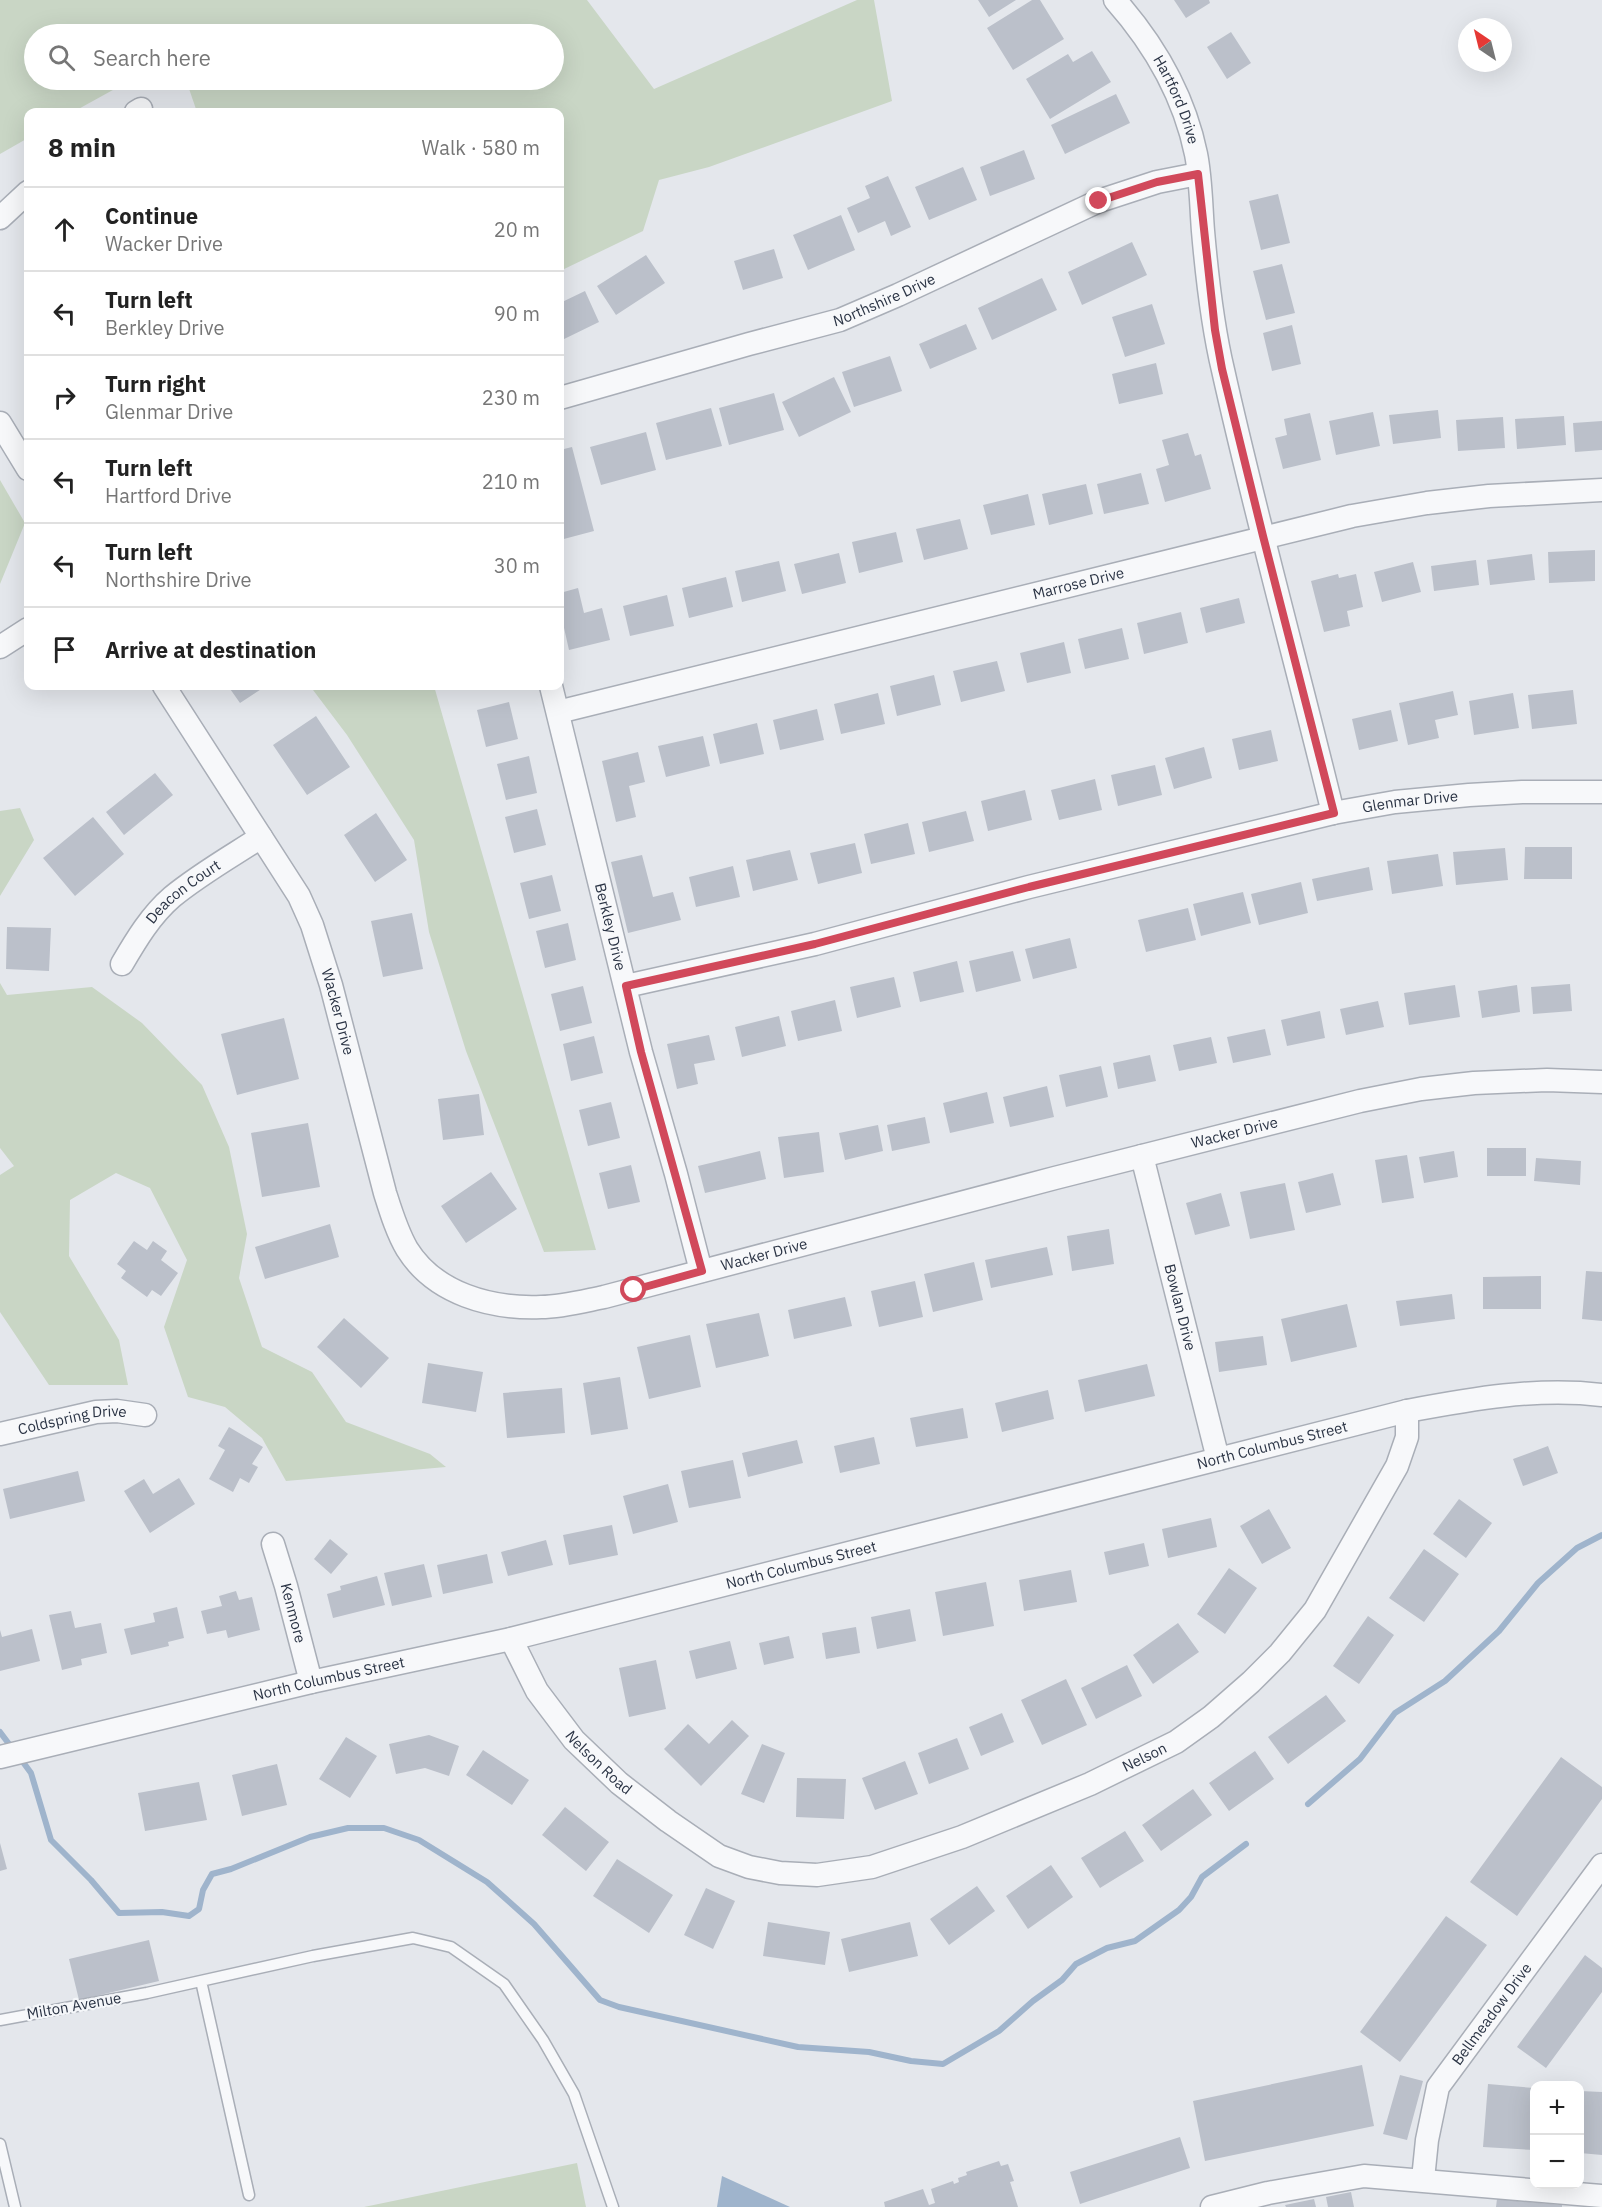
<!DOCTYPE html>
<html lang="en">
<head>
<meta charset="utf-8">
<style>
  body { margin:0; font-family:"IBM Plex Sans",sans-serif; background:#f6f6f6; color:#222 }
  .controls { position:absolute; right:18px; bottom:18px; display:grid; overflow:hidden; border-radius:12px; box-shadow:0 6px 24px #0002 }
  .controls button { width:54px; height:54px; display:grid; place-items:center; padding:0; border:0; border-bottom:2px solid #e0e0e0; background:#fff; color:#222; font:30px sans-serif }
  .compass { position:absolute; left:1458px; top:18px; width:54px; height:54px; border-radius:50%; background:#fff; box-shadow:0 6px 24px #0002; rotate:325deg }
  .stop { position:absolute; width:18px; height:18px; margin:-14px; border:4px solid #d1495b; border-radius:50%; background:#fff }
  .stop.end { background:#d1495b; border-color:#fff; box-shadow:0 2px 6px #0008 }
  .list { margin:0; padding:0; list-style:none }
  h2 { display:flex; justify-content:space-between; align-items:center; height:78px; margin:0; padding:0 24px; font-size:26px }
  h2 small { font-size:20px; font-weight:400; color:#767676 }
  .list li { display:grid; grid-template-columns:39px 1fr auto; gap:18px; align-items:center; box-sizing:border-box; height:84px; padding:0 24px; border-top:2px solid #e0e0e0 }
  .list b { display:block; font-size:22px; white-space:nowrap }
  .list p { margin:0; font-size:20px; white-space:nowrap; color:#767676 }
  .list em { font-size:20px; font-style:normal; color:#767676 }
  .icon { flex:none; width:33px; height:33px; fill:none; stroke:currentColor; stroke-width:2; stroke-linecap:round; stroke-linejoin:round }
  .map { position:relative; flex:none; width:1602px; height:2207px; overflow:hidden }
  .search { position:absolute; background:#fff; box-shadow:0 6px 24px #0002; left:24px; top:24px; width:540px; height:66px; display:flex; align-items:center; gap:15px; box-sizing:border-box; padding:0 21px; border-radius:33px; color:#767676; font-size:22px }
  .panel { position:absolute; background:#fff; box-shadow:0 6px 24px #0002; left:24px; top:108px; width:540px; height:582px; border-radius:12px }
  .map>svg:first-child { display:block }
</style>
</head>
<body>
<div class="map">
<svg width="1602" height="2207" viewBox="0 0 1602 2207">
  <rect width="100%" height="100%" fill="#e4e7ec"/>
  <path fill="#c9d6c5" d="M0,0h587l67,89 203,-89h17l18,101 -183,66 -50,13 -16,51 -83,40v-159h-363l-11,-32h368v-46h-520v46h97l-58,32h-45v26l-28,16z
    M0,480l25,43 -25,61z
    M310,686h124l162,564 -52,2 -78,-201 -37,-119 -15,-92 -67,-105z
    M20,808l14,32 -34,56v-85z
    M0,983l7,12 85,-8 50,36 60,62 27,62 18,87 -8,44 23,69 50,25 34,50 84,32 16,13 -160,14 -24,-43 -37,-31 -37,-10 -24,-70 23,-67 -37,-72 -34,-15 -46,27 -1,56 50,84 9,45h-79l-49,-73v-137l14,-9 -14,-18z
    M577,2163l9,44h-222z"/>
  <path fill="#9fb4cc" d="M722,2176l68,31h-73z"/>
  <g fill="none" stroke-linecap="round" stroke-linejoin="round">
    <path stroke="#9fb4cc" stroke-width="6" d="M0,1732l12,16
      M20,1758l11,15 20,67 40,40 28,33 43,-1 27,4 10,-7 4,-19 9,-16 19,-5 79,-32 38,-9h36l35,12 68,42 47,42 66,76 19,7 179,40 71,5 42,9 32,3 56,-33 34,-30 29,-21 14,-16 31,-16 28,-7 44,-31 12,-13 11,-20 44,-33
      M1308,1804l52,-45 35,-46 50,-32 54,-50 39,-48 39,-35 25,-13"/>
  </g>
  <path fill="#bbc0ca" d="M978,0h38l-27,17z
    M1032,0h8l24,39 -51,31 -26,-42z
    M1174,0h35l1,3 -24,15z
    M1231,32l20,31 -24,16 -20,-32z
    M1092,51l19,31 -61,37 -24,-40 42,-25 5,8z
    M1116,94l14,29 -65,31 -14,-29z
    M1024,150l11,29 -45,17 -10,-29z
    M963,167l14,33 -48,20 -14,-33z
    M888,176l23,51 -20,9 -6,-15 -27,12 -11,-25 23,-10 -5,-12z
    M1278,194l12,49 -29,7 -12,-49z
    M841,215l14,35 -47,20 -15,-35z
    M1132,242l15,33 -65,30 -14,-33z
    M774,249l9,29 -40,12 -9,-29z
    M646,255l19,28 -49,32 -19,-29z
    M1282,264l13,49 -29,7 -13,-49z
    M1042,278l15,32 -65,30 -14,-32z
    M585,291l14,31 -39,19v-38z
    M1152,304l13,40 -40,13 -13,-40z
    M966,324l11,25 -47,20 -11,-25z
    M1292,325l9,39 -29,7 -9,-38z
    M890,356l12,35 -48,16 -12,-35z
    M1156,363l7,31 -44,10 -7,-30z
    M834,377l17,35 -52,25 -17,-35z
    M774,393l10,37 -55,15 -10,-37z
    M711,408l11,38 -56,14 -10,-37z
    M1438,410l3,28 -48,6 -4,-29z
    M1373,412l7,34 -44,9 -7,-34z
    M1310,413l11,47 -38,9 -8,-31 12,-3 -3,-16z
    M1564,416l2,29 -49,4 -2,-30z
    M1503,417l2,31 -47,3 -2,-31z
    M1602,421v29l-27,2 -2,-29z
    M646,432l10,38 -55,15 -11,-38z
    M1188,433l7,23 6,-2 10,35 -46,13 -9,-33 13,-4 -7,-25z
    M572,447l22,84 -34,9v-90z
    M1141,473l8,31 -45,10 -7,-30z
    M1086,484l7,30 -44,11 -7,-31z
    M1028,494l7,31 -44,10 -8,-30z
    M960,519l8,30 -44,11 -8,-31z
    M896,532l7,30 -44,11 -7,-31z
    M1595,550v31l-46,2 -1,-31z
    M839,553l7,30 -44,11 -8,-30z
    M1532,554l3,26 -45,5 -3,-25z
    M1476,560l3,25 -45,6 -3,-25z
    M779,561l7,30 -44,11 -7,-31z
    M1413,562l8,30 -39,10 -8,-30z
    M1338,574l1,4 17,-4 7,33 -16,4 3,15 -26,6 -13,-51z
    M726,577l7,30 -44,11 -7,-30z
    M578,588l6,25 18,-5 8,32 -41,10 -9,-40v-17z
    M667,595l7,31 -44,10 -7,-30z
    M1239,598l6,25 -39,10 -6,-25z
    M1181,612l7,31 -44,11 -7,-31z
    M1122,628l7,31 -44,10 -7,-30z
    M1064,642l7,31 -44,10 -7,-30z
    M997,661l8,30 -44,11 -8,-31z
    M934,675l7,30 -44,11 -7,-30z
    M228,686h38l-26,17z
    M1573,690l4,34 -45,5 -4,-34z
    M1453,691l5,24 -23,5 4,18 -31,7 -9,-42z
    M878,693l7,31 -44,10 -7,-30z
    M1513,693l6,35 -45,7 -5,-34z
    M509,702l9,37 -32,8 -9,-37z
    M817,709l7,31 -44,10 -7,-30z
    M1391,710l7,31 -39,9 -7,-31z
    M316,716l34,51 -43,28 -34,-50z
    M757,723l7,31 -44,10 -7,-30z
    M1271,730l7,31 -39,9 -7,-31z
    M703,736l7,30 -44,11 -8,-31z
    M1204,747l8,31 -38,11 -9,-31z
    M638,752l7,30 -16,4 7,31 -20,5 -14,-61z
    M529,756l8,37 -31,7 -9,-36z
    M1155,765l7,30 -44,11 -7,-31z
    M155,773l18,22 -49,40 -18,-23z
    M1095,779l7,31 -43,10 -8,-30z
    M1025,790l7,30 -44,11 -7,-30z
    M537,809l9,36 -32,8 -9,-36z
    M966,811l8,30 -45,11 -7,-30z
    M376,813l31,47 -32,22 -31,-47z
    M93,817l31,37 -49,42 -32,-38z
    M908,823l7,31 -44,10 -7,-30z
    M855,843l7,30 -44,11 -8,-31z
    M1525,847h47v32h-48z
    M1505,848l3,32 -52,5 -3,-33z
    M790,850l8,30 -45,11 -7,-31z
    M1438,854l5,32 -51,8 -5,-33z
    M642,855l11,42 20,-5 8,28 -53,13 -17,-71z
    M733,866l7,31 -44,10 -7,-30z
    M1369,867l4,23 -56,11 -5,-22z
    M552,875l9,36 -32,8 -9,-36z
    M1301,882l7,31 -49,12 -8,-31z
    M1243,892l8,31 -50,13 -8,-32z
    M1188,908l8,32 -50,12 -8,-32z
    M412,913l11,56 -40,8 -12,-56z
    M568,923l8,37 -31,8 -9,-37z
    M7,927l44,1 -2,43 -43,-2z
    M1070,938l7,30 -44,11 -8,-30z
    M1013,951l8,30 -45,11 -7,-31z
    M957,961l7,31 -44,10 -7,-30z
    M894,977l7,30 -44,11 -7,-31z
    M1570,984l2,27 -39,3 -2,-27z
    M1455,985l5,32 -51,8 -5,-32z
    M1517,985l3,27 -38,6 -4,-27z
    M583,986l9,37 -32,8 -9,-37z
    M835,1000l7,31 -44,10 -7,-30z
    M1378,1001l6,26 -38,8 -6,-26z
    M1320,1011l5,27 -38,8 -6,-26z
    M779,1016l7,30 -44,11 -7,-30z
    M284,1018l15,61 -62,16 -16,-61z
    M1265,1029l6,26 -38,8 -6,-26z
    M709,1035l6,25 -21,4 4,20 -21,5 -10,-45z
    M594,1036l9,37 -32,8 -8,-37z
    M1211,1037l6,26 -38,8 -6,-26z
    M1150,1055l6,26 -38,8 -5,-26z
    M1101,1066l7,31 -42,10 -7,-32z
    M1047,1086l7,31 -44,10 -7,-30z
    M987,1092l7,31 -44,10 -7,-30z
    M479,1094l5,41 -41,5 -5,-41z
    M611,1102l9,36 -32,8 -9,-36z
    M925,1117l5,26 -38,8 -5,-26z
    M308,1123l12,64 -58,10 -11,-64z
    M878,1125l5,26 -38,9 -6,-27z
    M819,1132l5,40 -40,6 -6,-41z
    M1487,1148h39v28h-39z
    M760,1151l6,28 -61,14 -7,-27z
    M1454,1151l4,26 -34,6 -5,-26z
    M1407,1155l7,43 -32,5 -7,-43z
    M1536,1158l45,3 -1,24 -46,-4z
    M631,1165l9,37 -32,7 -9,-36z
    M491,1172l26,37 -51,34 -25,-37z
    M1333,1173l8,32 -35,8 -8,-31z
    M1285,1183l10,47 -45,9 -10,-47z
    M1221,1193l9,33 -35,9 -9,-32z
    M330,1224l9,33 -74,22 -10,-32z
    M1109,1229l5,35 -42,7 -5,-35z
    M134,1241l13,9 6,-9 14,10 -6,9 17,13 -17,23 -9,-6 -5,7 -26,-19 5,-7 -9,-7z
    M1047,1247l6,28 -62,13 -6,-28z
    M974,1262l9,38 -50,12 -9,-38z
    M1586,1271l16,1v49l-20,-2z
    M1541,1276v33h-58v-32z
    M915,1281l8,36 -44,10 -8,-36z
    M1452,1294l3,25 -55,7 -4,-25z
    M845,1297l7,29 -58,13 -6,-29z
    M1347,1304l10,43 -66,15 -10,-43z
    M759,1313l10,43 -53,12 -10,-44z
    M344,1318l45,40 -28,30 -44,-41z
    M690,1335l11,52 -52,12 -12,-52z
    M1263,1336l4,29 -48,7 -4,-30z
    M428,1363l55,9 -7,40 -54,-9z
    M1147,1364l8,32 -70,16 -7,-32z
    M620,1377l8,52 -37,6 -8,-52z
    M562,1388l3,45 -58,5 -4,-45z
    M1048,1390l6,29 -52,13 -7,-29z
    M963,1408l5,30 -52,9 -6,-29z
    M229,1427l34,20 -11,17 6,3 -9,16 -9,-5 -7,14 -24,-13 16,-29 -7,-4z
    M874,1437l6,27 -40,9 -6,-27z
    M797,1440l6,23 -55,14 -6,-24z
    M1548,1446l10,27 -35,13 -10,-27z
    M733,1460l8,38 -52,10 -8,-37z
    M78,1471l7,30 -75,18 -7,-30z
    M179,1478l16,26 -45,29 -26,-42 20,-12 9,15z
    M668,1484l10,38 -45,12 -10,-38z
    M1459,1499l33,24 -26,35 -33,-24z
    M1269,1509l22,39 -29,16 -22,-38z
    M1211,1518l6,29 -49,11 -6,-29z
    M612,1525l6,30 -49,10 -6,-30z
    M330,1539l18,15 -17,20 -17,-15z
    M546,1540l7,25 -45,11 -7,-24z
    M1144,1543l5,23 -40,9 -5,-23z
    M1424,1549l35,25 -35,48 -35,-24z
    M487,1554l6,29 -50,11 -6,-29z
    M424,1564l8,33 -40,9 -8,-33z
    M1229,1568l28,20 -32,46 -28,-20z
    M1071,1570l6,32 -53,9 -5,-31z
    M377,1576l8,29 -52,13 -6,-24 14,-4 -1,-4z
    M986,1582l8,44 -51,10 -8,-44z
    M236,1591l3,9 13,-3 8,33 -32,8 -2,-8 -19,4 -6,-23 21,-5 -3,-10z
    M177,1607l7,31 -16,4 1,4 -38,9 -7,-26 31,-7 -2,-9z
    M910,1609l6,32 -39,8 -6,-32z
    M71,1611l4,17 26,-5 6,30 -26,6 1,6 -20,5 -13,-55z
    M1368,1616l26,19 -35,49 -26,-18z
    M1178,1623l21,29 -46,32 -20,-29z
    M856,1627l4,26 -34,6 -4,-26z
    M32,1629l8,32 -40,10v-41l2,7z
    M789,1636l5,22 -30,7 -5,-22z
    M730,1641l7,28 -41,10 -7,-28z
    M656,1660l10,49 -37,8 -10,-49z
    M1127,1665l15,31 -46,23 -15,-31z
    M1066,1679l21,46 -45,20 -21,-45z
    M1326,1695l20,26 -58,43 -20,-27z
    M1002,1713l12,29 -33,14 -12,-29z
    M732,1720l17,16 -48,50 -37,-37 24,-25 21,20z
    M429,1735l30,11 -10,30 -24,-8 -29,6 -7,-30z
    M346,1737l31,19 -27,42 -31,-19z
    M957,1738l12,31 -40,15 -11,-31z
    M762,1744l23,9 -21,50 -23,-9z
    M483,1750l46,30 -17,25 -46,-30z
    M1255,1751l19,28 -45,32 -20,-28z
    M1561,1757l41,30v12l-85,117 -47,-34z
    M905,1761l13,33 -43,16 -13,-32z
    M277,1764l10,41 -45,11 -10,-41z
    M797,1778l49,1 -2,40 -48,-2z
    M199,1782l8,38 -62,11 -7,-38z
    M1193,1789l19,26 -51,36 -19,-26z
    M565,1807l44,35 -23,29 -44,-36z
    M1125,1831l19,30 -44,27 -19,-30z
    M0,1843l7,26 -7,2z
    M617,1859l56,36 -24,38 -56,-37z
    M1051,1865l22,32 -45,32 -22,-33z
    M977,1886l18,25 -46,34 -19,-26z
    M706,1888l29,13 -22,48 -29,-14z
    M1446,1916l41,29 -87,117 -40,-30z
    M768,1922l62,10 -5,33 -62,-9z
    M910,1922l8,34 -69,16 -8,-33z
    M149,1940l10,41 -80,19 -10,-41z
    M1585,1955l17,13v24l-56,76 -29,-21z
    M1362,2065l12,61 -169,35 -12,-60z
    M1400,2075l23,6 -16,59 -24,-6z
    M1488,2084l46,4v62l-51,-3z
    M1580,2091l22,1v63l-22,-2z
    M1180,2137l10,31 -110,36 -10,-32z
    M999,2161l2,5 7,-2 6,17 -4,1 8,25h-133l-1,-5 39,-13 6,16 6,-2 -4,-14 22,-8 1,3 5,-2 -1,-4 9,-3 -1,-3z
    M1351,2192l3,15h-26l-2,-10z
    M1314,2199l2,8h-30l-1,-2z
    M1497,2199l65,6v2h-66z"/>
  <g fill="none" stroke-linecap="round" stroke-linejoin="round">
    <g stroke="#a9aeb7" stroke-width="13">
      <path id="service" d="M201,1981l48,214
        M0,2020l147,-27 166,-37 100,-18 38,9 53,37 39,56 31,54 39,113
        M0,2144l15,63"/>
    </g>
    <g stroke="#a9aeb7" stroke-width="25">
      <g id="minor">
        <path id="s1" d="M1115,0c39,44 69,96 81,154 5,25 5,52 7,77 4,46 9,93 20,139 33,148 74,295 110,443"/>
        <path d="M136,112l5,-3"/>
        <path d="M0,218l28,-26"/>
        <path id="s2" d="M560,398l189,-54 91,-24 58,-25 201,-94 58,-19 41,-8"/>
        <path d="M0,423l28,46"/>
        <path d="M0,647l28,-18"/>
        <path id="s3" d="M164,686l135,210 13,29 19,60 54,208c6,19 12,39 22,56 28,45 84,60 134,58 21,0 43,-6 63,-10l451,-119 305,-77 61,-12 53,-6 73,-3 55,2"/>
        <path id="s4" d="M551,686l90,366 35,122 25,97"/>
        <path id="s5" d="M558,712l794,-196 75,-13 62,-7 113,-6"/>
        <path id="s6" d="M122,964c14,-24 29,-49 50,-67 28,-23 60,-41 89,-60"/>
        <path id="s7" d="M626,986l189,-42 214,-57 304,-74 62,-11 74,-7 53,-3h80"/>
        <path id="s8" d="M1142,1156l76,303"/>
        <path id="s9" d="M0,1434l96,-22 21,-1 28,4"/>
        <path id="s10" d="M273,1544l13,42 25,96"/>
        <path id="s11" d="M511,1639l26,52 37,49 45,43 49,38 51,35 30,11 31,6 37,2 55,-8 90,-30 128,-53 86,-42 35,-25 40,-35 29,-29 35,-43 82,-144 10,-29v-26"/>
        <path id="s12" d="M0,1757l311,-75 200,-43 896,-228c64,-12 130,-24 195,-16"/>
        <path id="s13" d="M1423,2179l4,-39 11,-53 164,-222"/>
        <path d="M1212,2207l56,-14 96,-17 238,20"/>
      </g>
    </g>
    <use href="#service" stroke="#f7f8fa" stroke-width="10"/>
    <use href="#minor" stroke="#f7f8fa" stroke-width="22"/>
  </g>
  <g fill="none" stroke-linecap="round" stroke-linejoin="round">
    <path stroke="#d1495b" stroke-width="8" d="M634,1290l68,-19 -61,-219 -15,-66 189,-42 214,-57 305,-74 -71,-277 -41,-167 -7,-39 -17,-156 -41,8 -58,19"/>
  </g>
  <g text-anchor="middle" stroke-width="4.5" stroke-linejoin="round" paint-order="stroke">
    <g font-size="15" fill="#2b3445" stroke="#f4f6f9">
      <text dy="5" stroke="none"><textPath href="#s1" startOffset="118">Hartford Drive</textPath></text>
      <text dy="5" stroke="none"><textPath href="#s2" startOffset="339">Northshire Drive</textPath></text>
      <text dy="5" stroke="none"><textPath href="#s5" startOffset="536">Marrose Drive</textPath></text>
      <text dy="5" stroke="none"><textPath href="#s7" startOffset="806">Glenmar Drive</textPath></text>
      <text dy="5" stroke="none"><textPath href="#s6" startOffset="96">Deacon Court</textPath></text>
      <text dy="5" stroke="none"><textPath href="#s4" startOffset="248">Berkley Drive</textPath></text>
      <text dy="5" stroke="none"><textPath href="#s3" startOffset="372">Wacker Drive</textPath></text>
      <text dy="5" stroke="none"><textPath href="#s3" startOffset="1488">Wacker Drive</textPath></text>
      <text dy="5" stroke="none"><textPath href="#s3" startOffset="1002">Wacker Drive</textPath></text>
      <text dy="5" stroke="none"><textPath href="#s8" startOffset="156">Bowlan Drive</textPath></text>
      <text dy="5" stroke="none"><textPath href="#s9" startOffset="74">Coldspring Drive</textPath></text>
      <text dy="5" stroke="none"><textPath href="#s12" startOffset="1310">North Columbus Street</textPath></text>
      <text dy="5" stroke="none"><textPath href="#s12" startOffset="824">North Columbus Street</textPath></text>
      <text dy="5" stroke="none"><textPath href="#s10" startOffset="72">Kenmore</textPath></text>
      <text dy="5" stroke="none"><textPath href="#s12" startOffset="338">North Columbus Street</textPath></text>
      <text dy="5" stroke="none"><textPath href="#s11" startOffset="756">Nelson</textPath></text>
      <text dy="5" stroke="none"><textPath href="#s11" startOffset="153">Nelson Road</textPath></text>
      <text transform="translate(74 2006) rotate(-10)" y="5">Milton Avenue</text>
      <text dy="5" stroke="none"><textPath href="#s13" startOffset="184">Bellmeadow Drive</textPath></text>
    </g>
  </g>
</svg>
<div class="controls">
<button>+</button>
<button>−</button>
</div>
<svg class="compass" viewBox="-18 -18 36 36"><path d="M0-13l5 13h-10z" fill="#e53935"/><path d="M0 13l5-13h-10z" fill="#767676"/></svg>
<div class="stop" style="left:634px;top:1290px"></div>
<div class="stop end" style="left:1099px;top:201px"></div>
<div class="search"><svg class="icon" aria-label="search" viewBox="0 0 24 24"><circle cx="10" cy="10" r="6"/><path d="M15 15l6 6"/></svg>Search here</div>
<section class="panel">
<h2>8 min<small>Walk · 580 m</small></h2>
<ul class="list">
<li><svg class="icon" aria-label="ahead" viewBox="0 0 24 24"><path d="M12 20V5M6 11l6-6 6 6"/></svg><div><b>Continue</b><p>Wacker Drive</p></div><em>20 m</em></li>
<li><svg class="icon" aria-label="left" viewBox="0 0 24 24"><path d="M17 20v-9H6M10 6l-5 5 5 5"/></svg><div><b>Turn left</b><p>Berkley Drive</p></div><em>90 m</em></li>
<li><svg class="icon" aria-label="right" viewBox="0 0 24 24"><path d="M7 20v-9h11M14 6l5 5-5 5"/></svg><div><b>Turn right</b><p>Glenmar Drive</p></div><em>230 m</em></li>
<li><svg class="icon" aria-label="left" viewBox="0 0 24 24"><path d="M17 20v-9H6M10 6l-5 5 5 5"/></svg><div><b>Turn left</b><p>Hartford Drive</p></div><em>210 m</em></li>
<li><svg class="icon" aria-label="left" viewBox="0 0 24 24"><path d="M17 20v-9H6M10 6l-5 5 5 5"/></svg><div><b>Turn left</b><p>Northshire Drive</p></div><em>30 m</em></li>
<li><svg class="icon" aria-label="arrive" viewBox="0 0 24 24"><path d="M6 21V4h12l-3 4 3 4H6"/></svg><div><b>Arrive at destination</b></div></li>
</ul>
</section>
</div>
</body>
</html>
